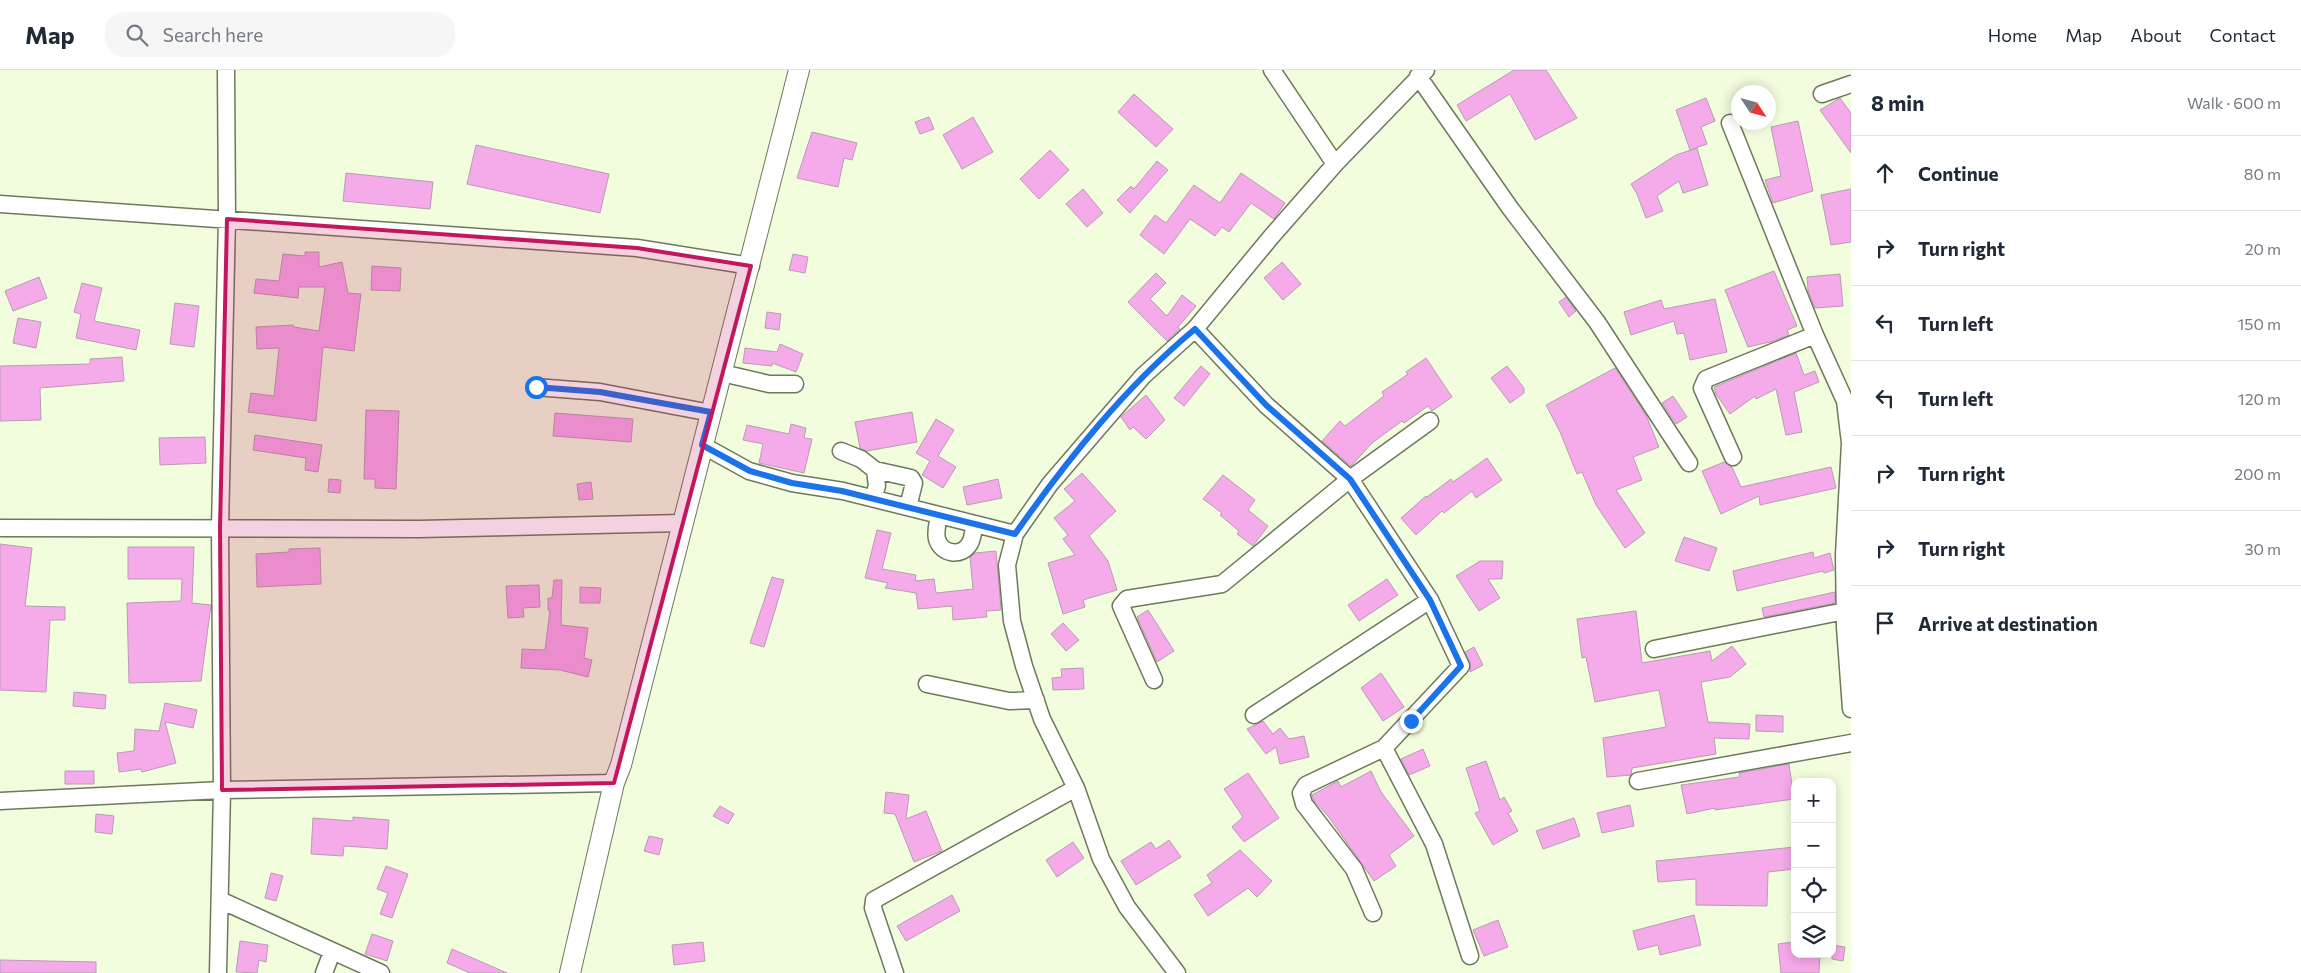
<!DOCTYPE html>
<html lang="en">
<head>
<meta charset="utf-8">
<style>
  body { margin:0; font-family:Commissioner,sans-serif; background:#f6f6f7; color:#1f2937 }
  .controls { position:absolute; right:15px; bottom:15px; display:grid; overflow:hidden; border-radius:10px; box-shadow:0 2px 12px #0003 }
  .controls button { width:45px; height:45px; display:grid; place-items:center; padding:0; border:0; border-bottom:1px solid #e0e1e3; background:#fff; color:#1f2937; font:25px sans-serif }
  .compass { position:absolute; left:1731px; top:15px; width:45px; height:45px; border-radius:50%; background:#fff; box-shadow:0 2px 12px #0003; rotate:126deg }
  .stop { position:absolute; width:15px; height:15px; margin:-11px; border:4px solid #1a73e8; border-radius:50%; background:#fff }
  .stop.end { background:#1a73e8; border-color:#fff; box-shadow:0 1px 5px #0008 }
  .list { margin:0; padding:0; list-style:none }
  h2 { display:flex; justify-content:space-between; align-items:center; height:65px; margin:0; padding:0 20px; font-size:21px }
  h2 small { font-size:16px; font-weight:400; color:#747a83 }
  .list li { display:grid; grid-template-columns:32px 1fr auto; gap:15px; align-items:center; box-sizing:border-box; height:75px; padding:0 20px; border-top:1px solid #e0e1e3 }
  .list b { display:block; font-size:19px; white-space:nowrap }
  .list em { font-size:16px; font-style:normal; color:#747a83 }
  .icon { flex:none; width:28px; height:28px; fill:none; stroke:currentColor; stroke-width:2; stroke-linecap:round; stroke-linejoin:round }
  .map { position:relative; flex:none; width:1851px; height:903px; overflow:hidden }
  header { display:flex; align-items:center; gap:30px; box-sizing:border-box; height:70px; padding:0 25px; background:#fff; border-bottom:1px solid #e0e1e3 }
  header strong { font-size:24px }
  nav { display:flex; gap:28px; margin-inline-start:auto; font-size:18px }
  .search { width:350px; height:45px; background:#f6f6f7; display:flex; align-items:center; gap:12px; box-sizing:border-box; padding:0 18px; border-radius:20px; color:#747a83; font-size:19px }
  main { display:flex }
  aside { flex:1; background:#fff }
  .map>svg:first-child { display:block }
</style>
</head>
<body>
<header>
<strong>Map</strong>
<div class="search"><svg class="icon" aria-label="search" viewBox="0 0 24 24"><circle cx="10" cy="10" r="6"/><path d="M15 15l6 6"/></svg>Search here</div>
<nav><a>Home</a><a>Map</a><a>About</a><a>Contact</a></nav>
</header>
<main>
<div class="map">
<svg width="1851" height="903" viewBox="0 0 1851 903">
  <rect width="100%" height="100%" fill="#f2fdde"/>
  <path fill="#f5aaea" stroke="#b79db2" d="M1514,0h32l31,48 -42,22 -25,-46 -44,27 -9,-16z
    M1134,24l39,35 -17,18 -38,-35z
    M1706,28l9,23 -14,6 6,17 -17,6 -14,-40z
    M1840,28l11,15v40l-31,-43z
    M929,47l5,12 -14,5 -5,-12z
    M973,47l20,35 -31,17 -19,-34z
    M1798,51l15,70 -40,12 -8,-23 16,-4 -10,-49z
    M812,62l45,11 -5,17 -8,-2 -6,29 -41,-9z
    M476,75l133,29 -9,39 -133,-29z
    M1697,78l11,37 -25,8 -4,-12 -22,15 6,15 -17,7 -9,-24 -6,-10 45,-29z
    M1050,80l19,20 -30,29 -19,-20z
    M1157,91l11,9 -38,43 -13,-13 14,-14 3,3z
    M346,103l87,9 -3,27 -87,-8z
    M1241,103l44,30 -11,16 -23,-16 -22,29 -7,-5 -7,9 -25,-17 -26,35 -24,-19 15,-20 11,8 28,-38 26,18z
    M1083,119l20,24 -16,14 -21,-23z
    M1851,119v53l-20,3 -10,-50z
    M305,182h14v15l23,-5 6,31 13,1 -7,57 -31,-4 -7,74 -68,-9 3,-19 23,3 5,-48 -22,1 -1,-22 37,-2 1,2 25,4 6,-44h-26l-1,11 -44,-5 2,-14 23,2 4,-27 22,2z
    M793,184l15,3 -3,16 -16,-3z
    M1282,192l19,22 -18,16 -19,-22z
    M372,196l29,2 -1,23 -29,-1z
    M1774,201l23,55 -10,4 2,5 -19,7 -22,5 -23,-57z
    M1156,203l10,10 -16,16 17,17 15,-21 14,11 -18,21 2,2 -13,12 -39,-39z
    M1840,204l3,32 -28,2 -7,-18 -1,-13z
    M39,207l8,21 -34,13 -8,-20z
    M82,213l20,5 -8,33 46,9 -4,20 -60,-12 5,-24 -7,-2z
    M1566,227l10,14 -7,6 -10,-15z
    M1715,229l12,53 -37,8 -6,-27 -7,1 -3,-13 -43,14 -7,-23 37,-12 3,9z
    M175,233l24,3 -5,41 -24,-3z
    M767,242l14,2 -2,16 -14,-2z
    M18,248l23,4 -5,26 -23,-5z
    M780,274l23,10 -7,18 -24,-9v3l-29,-3 2,-15 32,4z
    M1796,283l8,22 11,-4 4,11 -25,10 8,40 -16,3 -10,-46 -20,10 -1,-3 -25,18 -14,-20 -2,-7z
    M122,287l2,24 -84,7 1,32 -41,1v-55l90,-2v-5z
    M1426,288l26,39 -20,14 -4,-5 -24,17 -2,-2 -30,22 -21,23 -29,-25 18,-20 5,5 39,-30 -2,-4 26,-18 -2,-2z
    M1201,296l9,8 -26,32 -10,-8z
    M1507,296l17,22v5l-14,10 -19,-25z
    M1615,298l31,47 13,32 -26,10 9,23 -26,10 29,43 -20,15 -29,-43 -14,-33 -5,2 -17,-42 -14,-27z
    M1146,325l19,25 -19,19 -13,-12 -3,3 -9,-13z
    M1673,326l14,21 -11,7 -14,-21z
    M366,340l33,1 -3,78 -21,-1v-9h-11z
    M912,342l5,30 -50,9 -7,-3 -5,-26z
    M555,343l78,6 -2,23 -78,-6z
    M936,349l18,11 -16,26 18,11 -13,21 -21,-13 8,-14 -14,-8z
    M791,354l15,4 -2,10 8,1 -8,34 -45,-10 4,-19 -20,-4 4,-15 42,9z
    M255,365l67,10 -4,27 -13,-2 1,-12 -53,-8z
    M205,367l1,26 -46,2 -1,-27z
    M1487,388l15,22 -26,18 -4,-7 -28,22 -2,-2 -26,24 -15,-17 25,-22 1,1 24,-18 2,3z
    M1724,392l8,5 9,20 90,-20 5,21 -76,17 -1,-9 -38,18 -19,-43z
    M1082,403l34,38 -27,25 19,25 9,29 -34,10 2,7 -22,7 -15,-51 27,-8 -12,-16 5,-4 -14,-17 21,-17 -11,-12z
    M1223,405l32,25 -7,10 20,16 -15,20 -16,-12 2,-3 -19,-16 2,-2 -19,-14z
    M329,409l12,1 -1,13 -12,-1z
    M998,409l4,19 -35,7 -4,-18z
    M591,412l2,17 -14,1 -2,-16z
    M877,460l14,3 -9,36 34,6 -1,6 19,-2 2,14 37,-4 -3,-32 5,-4 21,-2 5,59 -15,1 1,6 -34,3 -1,-14 -34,3 -2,-16 -31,-5 3,-5 -23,-5z
    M1684,467l33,11 -8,23 -34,-10z
    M0,474l32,4 -7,58 40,1v13h-15l-4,72 -46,-2z
    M128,477h66l-2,56 19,2 -10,76 -72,2 -2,-80 54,-2 1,-22h-54z
    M320,478l1,36 -64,3 -1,-33 33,-2v-3z
    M1813,482l1,6 16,-5 4,17 -10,3 -1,-2 -86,20 -4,-20z
    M1480,491h23l-1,18h-14l12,19 -21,13 -23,-35z
    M772,507l12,3 -20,67 -14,-4z
    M1387,509l11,16 -39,26 -11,-16z
    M554,510h8l-1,45 27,3 -4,30 8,2 -4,17 -28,-7 -39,-2 1,-19 23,1 5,-40h-2v-12h4z
    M539,515l1,22 -17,1 1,9 -16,1 -2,-32z
    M580,517l21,1 -1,15h-20z
    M1835,522v11l-71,14 -2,-9z
    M1148,540l26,41 -17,11 -20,-45z
    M1636,541l6,52 68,-12 2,10 20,-15 14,18 -16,13 -29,5 7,40 42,2 -1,15 -35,-1 2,16 -84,14 -1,7 -24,2 -4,-39 63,-11 -7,-37 -64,12 -9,-45 -4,1 -5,-39z
    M1063,553l16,17 -13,11 -15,-17z
    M1474,577l9,18 -13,7v-10l-5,-10z
    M1083,598l1,21 -31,1 -1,-12 10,-1 -1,-8z
    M1381,603l23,34 -21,14 -22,-33z
    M74,622l32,3 -1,14 -32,-3z
    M165,633l32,7 -4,18 -28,-6 11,41 -34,9 -1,-3 -22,3 -2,-19 17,-2 1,-22 24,2z
    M1756,645l27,1v16l-27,-1z
    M1263,651l10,13 7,-6 9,11 15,-3 5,21 -29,7 -4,-17 -10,7 -19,-25z
    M1423,679l7,17 -21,9 -8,-16z
    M1486,691l14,39 4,-3 8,14 -4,2 10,18 -25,14 -18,-32 5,-2 -14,-43z
    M1789,694l5,35 -79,11v-2l-28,6 -6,-29 59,-8 -1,-4z
    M65,701h29v13h-29z
    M1371,701l10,21 33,44 -25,19 7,11 -22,15 -46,-65 -14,-15 -2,-6 26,-14 3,6z
    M1248,703l31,45 -35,24 -12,-15 11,-10 -19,-28z
    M886,722l23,3 -3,24 20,-8 16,40 -28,11 -19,-48 -11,-1z
    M1630,735l4,21 -32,7 -5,-20z
    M720,736l14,8 -6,10 -15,-8z
    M96,744l18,2 -2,18 -17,-2z
    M353,747l36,3 -2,29 -43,-3 -1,10 -32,-2 2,-36 40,3z
    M1574,748l6,18 -37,13 -7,-18z
    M649,766l14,3 -4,16 -15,-4z
    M1169,770l12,17 -45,28 -15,-24 30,-19 5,7z
    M1073,772l11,16 -27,19 -11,-17z
    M1795,777v22l-27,3 -1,34 -71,-1v-26l-38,3 -2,-21z
    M1240,780l32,31 -15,16 -9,-9 -40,28 -14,-21 18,-12 -5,-8z
    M386,796l22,8 -16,44 -12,-4 8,-21 -11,-4z
    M271,803l12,3 -7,25 -11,-3z
    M952,825l8,16 -54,30 -9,-15z
    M1694,845l7,30 -41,10 -2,-10 -20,5 -5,-19z
    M1498,850l10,27 -24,9 -11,-26z
    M372,864l21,7 -6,20 -22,-7z
    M240,871l28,4 -2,17 -7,-2 -2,13 -21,-1z
    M703,872l2,19 -31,4 -2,-20z
    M1793,872l2,14 25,-2 -1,19h-38l-3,-29z
    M1832,875l13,2 -2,14 -11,-2z
    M452,879l55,24h-37l-23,-10z
    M0,890l96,2v11h-96z"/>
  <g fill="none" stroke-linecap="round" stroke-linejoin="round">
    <g stroke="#6e785d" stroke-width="19">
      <path id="minor" d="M1272,0l63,94
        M1418,6l92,132 87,114 92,141
        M1822,24l29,-10
        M1730,53l85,212 30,66 5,42 -6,112 1,72 6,82
        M0,134l637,44 114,18
        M1195,259l71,76 84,74 80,121 31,66 -77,82 50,96 36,112
        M722,303l47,11h26
        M535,317l65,5 111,21
        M702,375l47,26 43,12 51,8 172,43
        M841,381l20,8 14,11 2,16 -4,12
        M1733,387l-31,-69 4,-9 109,-44
        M875,400l36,8 3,5 -6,24
        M939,445c-1,7 -4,17 -2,24 4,15 25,19 33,4 3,-5 3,-13 5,-19
        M0,458l419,1 263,-6
        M1654,579l191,-38
        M1154,610l-33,-74 6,-7 95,-15 128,-105 80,-58
        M927,614l82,17 27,-1
        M1254,645l176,-115
        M1638,711l213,-38
        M0,731l222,-11 392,-7
        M220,830l161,73
        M1373,843l-19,-44 -50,-65 -3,-11 5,-8 78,-37
        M218,903l4,-183 -2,-262 7,-309 -1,-149
        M324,903l8,-21
        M895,903l-22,-65 1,-8 202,-112
        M1177,903l-50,-66 -26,-48 -25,-71 -34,-69 -18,-53 -12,-45 -5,-56 8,-31 35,-50 93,-108 52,-47 76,-92 64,-73 91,-94"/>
    </g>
    <g stroke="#6e785d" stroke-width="22">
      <path id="major" d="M570,903l44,-190 7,-18 178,-695"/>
    </g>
    <use href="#minor" stroke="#fff" stroke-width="16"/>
    <use href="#major" stroke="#fff" stroke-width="20"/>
  </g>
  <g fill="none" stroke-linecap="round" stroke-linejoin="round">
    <path stroke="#1a73e8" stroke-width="6" d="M536,317l64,5 111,20 -9,33 48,26 42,12 50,8 173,43c52,-74 110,-147 180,-205l71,76 84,74 80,121 31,66 -50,55"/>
  </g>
  <path fill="#c2185b" fill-opacity="0.2" stroke="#c2185b" stroke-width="4" stroke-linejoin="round" d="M227,149l410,29 114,18 -137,517 -392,7 -2,-262z"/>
</svg>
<div class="controls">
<button>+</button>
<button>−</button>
<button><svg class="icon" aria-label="locate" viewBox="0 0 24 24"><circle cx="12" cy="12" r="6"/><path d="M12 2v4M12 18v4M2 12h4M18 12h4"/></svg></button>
<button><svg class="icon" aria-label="layers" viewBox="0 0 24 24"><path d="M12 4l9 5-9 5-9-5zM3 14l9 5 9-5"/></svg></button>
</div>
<svg class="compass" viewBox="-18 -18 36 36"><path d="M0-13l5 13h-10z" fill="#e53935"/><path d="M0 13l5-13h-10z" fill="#747a83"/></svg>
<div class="stop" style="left:536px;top:317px"></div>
<div class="stop end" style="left:1411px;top:651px"></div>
</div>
<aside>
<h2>8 min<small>Walk · 600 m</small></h2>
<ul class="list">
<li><svg class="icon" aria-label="ahead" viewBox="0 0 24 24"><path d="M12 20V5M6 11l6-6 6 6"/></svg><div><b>Continue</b></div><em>80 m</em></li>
<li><svg class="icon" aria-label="right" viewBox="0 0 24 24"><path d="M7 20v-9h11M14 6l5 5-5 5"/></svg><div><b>Turn right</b></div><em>20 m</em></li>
<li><svg class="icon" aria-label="left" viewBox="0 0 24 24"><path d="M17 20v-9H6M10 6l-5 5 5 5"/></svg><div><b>Turn left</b></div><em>150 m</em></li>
<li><svg class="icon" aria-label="left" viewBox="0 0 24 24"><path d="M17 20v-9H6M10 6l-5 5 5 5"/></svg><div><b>Turn left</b></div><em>120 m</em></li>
<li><svg class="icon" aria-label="right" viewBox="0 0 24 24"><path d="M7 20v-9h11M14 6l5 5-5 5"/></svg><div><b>Turn right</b></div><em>200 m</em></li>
<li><svg class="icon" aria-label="right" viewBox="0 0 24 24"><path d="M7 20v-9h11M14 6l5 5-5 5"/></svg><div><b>Turn right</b></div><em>30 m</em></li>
<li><svg class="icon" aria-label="arrive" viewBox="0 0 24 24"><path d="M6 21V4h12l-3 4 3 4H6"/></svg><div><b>Arrive at destination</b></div></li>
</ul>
</aside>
</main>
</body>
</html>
